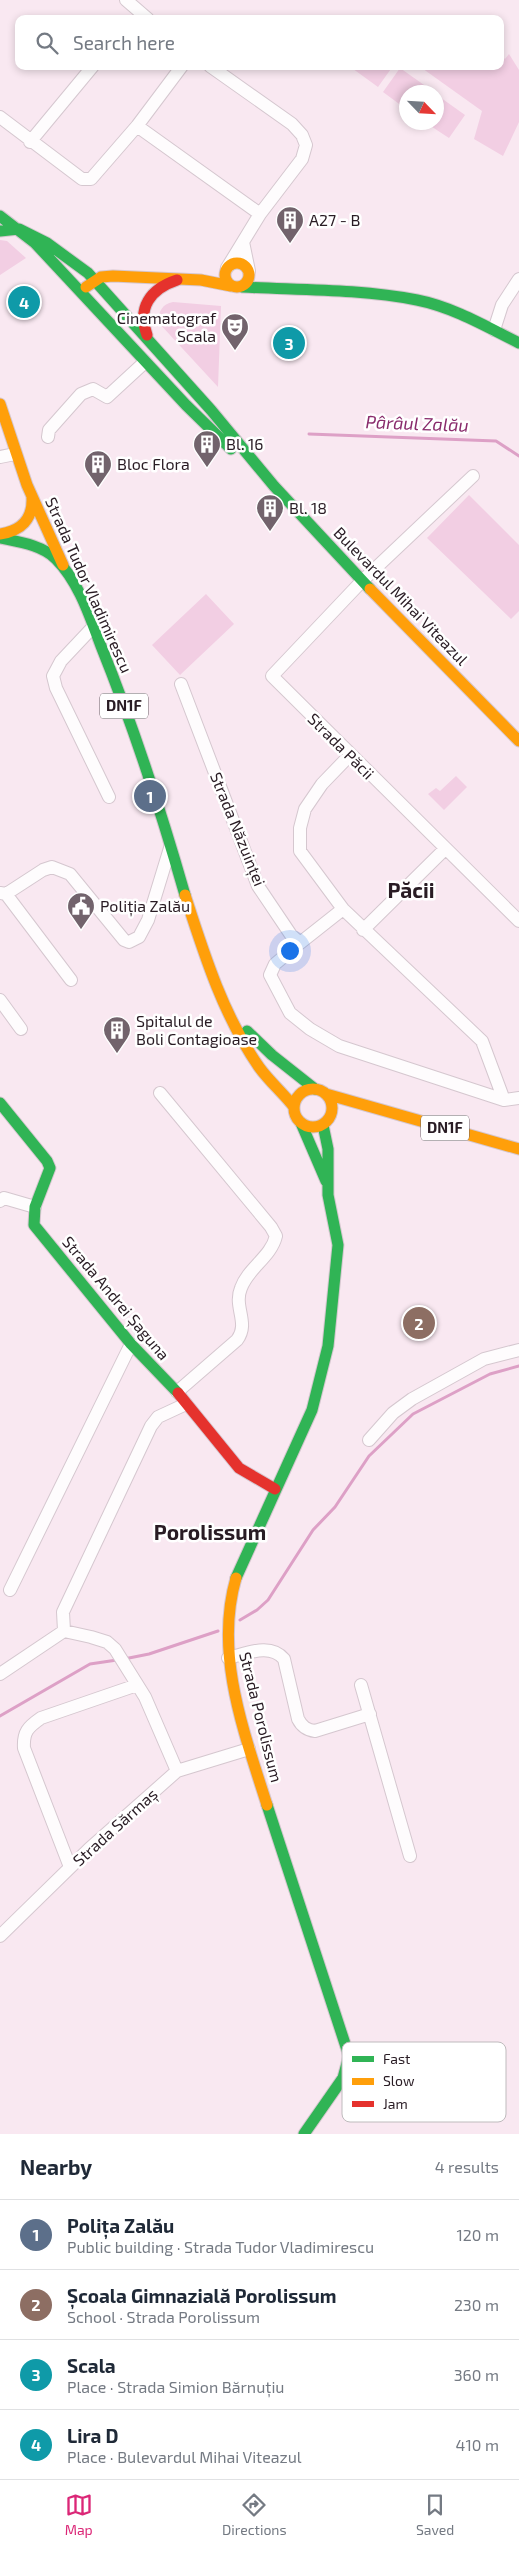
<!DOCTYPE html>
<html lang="en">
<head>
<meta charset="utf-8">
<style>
  body { margin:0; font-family:"Exo 2",sans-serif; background:#f6f6f7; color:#1f2937 }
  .compass { position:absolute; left:399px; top:85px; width:45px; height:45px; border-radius:50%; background:#fff; box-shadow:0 2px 8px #0003; rotate:115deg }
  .you { position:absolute; left:289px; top:950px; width:18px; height:18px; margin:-12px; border:4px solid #fff; border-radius:50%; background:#1a73e8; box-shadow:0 0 0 8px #1a73e833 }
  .badge { display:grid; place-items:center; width:32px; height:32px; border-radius:50%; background:#db2777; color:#fff; font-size:16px; font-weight:700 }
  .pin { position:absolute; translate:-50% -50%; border:2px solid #fff; box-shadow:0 1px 5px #0006 }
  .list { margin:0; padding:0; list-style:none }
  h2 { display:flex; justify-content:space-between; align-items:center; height:65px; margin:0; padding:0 20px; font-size:21px }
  h2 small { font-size:16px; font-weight:400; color:#747a83 }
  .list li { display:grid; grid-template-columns:32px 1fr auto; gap:15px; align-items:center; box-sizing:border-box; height:70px; padding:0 20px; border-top:1px solid #e0e1e3 }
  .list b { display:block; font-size:19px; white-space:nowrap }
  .list p { margin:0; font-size:16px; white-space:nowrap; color:#747a83 }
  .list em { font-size:16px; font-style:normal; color:#747a83 }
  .icon { flex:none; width:28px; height:28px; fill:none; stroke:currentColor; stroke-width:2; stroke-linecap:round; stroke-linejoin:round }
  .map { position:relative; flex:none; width:519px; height:2134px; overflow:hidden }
  .search { position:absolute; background:#fff; box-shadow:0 2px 8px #0003; left:15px; right:15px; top:15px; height:55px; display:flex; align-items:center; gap:12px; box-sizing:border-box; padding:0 18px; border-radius:10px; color:#747a83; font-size:19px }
  .sheet { height:345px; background:#fff }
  nav { display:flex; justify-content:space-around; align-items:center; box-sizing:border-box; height:70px; border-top:1px solid #e0e1e3; background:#fff; font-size:14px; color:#747a83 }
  nav a { display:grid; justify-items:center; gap:2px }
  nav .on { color:#db2777 }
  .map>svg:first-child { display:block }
</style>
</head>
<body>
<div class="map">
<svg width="519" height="2134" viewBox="0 0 519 2134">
  <rect width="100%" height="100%" fill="#f9e8f1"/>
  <path fill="#f2cee3" d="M509,54l10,16v52l-16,34 -29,-17 8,-28 -63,-45h60l2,2 19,-2v-11l5,4z
    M349,66h44l-15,21z
    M400,68l34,24h-28v17l-23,-17z
    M437,95l28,20 -16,23 -23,-15 10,-1z
    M0,240l7,1 19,17 -26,17z
    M173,302l48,4 -3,81 -60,-65c1,-11 4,-18 15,-20z
    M469,495l50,50v66l-8,8 -84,-81z
    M206,594l28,30 -54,51 -28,-30z
    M456,776l11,11 -23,23 -16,-16 8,-6 4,3z"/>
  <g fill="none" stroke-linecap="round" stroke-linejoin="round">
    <path stroke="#dda0c6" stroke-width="3" d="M309,434l187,7 23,15
      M240,1620l17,-10 11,-10 45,-70 22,-23 34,-51 44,-42 77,-40 29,-8
      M124,1659l25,-5 69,-23
      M0,1716l90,-52 27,-4"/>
    <g stroke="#d5c7cf" stroke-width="14">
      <path id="street" d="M126,0l22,19
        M210,66l82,58 10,11 4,10 -4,14 -42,55 -33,54
        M0,117l82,62h9l46,-53 45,-60
        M137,126l123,88
        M30,142l63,-76
        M243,242l6,29
        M494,330l8,-25 17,-26
        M48,437l1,-7 32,-36 12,-5 14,8 38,-35
        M0,457l15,-3
        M473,476l-111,105 -90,95 247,245
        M93,627l-32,34 -8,15 3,12 53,109
        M181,684l77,202 33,49 9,8 43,-34 139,132 22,59
        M0,893l6,1 37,-24 9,-3 18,7 54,66 5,2 10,-5 9,-17 22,-72
        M6,894l65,86
        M343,909l-43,-58v-23l5,-19 17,-25 28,-29
        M363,930l82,-81
        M300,943l-25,21 -5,11 20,38 20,16 29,17 165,54 15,-2
        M0,1000l21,29
        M160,1093l111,134 5,9c-5,21 -28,32 -35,52 -8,19 9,35 -4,52l-60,52
        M0,1201l4,-3 31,9
        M369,1440l24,-27 19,-14 72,-40 35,-9
        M10,1590l121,-246
        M64,1631l-1,-19 88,-186 7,-9 28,-13
        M228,1658c18,-4 42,-16 56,1l14,60c4,8 9,11 17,12l55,-17
        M0,1674l64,-43 27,6 16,5 8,7 30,48 32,74
        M361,1685l49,171
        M70,1867l-46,-119c-1,-16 4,-21 17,-30l96,-33
        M0,1936l89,-87 88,-78 72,-22"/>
    </g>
    <g stroke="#d5c7cf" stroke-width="13">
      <path id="fast" d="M0,216l35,27 151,162 45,44
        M0,231l19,-2 28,14 41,30 123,137 63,76 96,103
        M242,287c58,3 118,2 175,13 36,7 70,27 102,43
        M0,538c19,4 42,7 56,21 23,23 34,58 45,87 33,82 60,165 84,249
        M247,1031l25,24 43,34
        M0,1103l47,58 3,7 -15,39 -1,18 97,119 47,49
        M301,1123l25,58
        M236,1578l76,-168 16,-64 10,-101 -10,-50v-46l-5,-24
        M267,1805l82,251 -6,22 -39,56"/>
    </g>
    <g stroke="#d5c7cf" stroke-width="13">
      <path id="slow" d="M225 275a12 12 0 1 1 24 0a12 12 0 1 1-24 0Z
        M86,287l15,-10 12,-1 88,4 30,6
        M0,404l27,81 36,80
        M0,534c21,-3 33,-15 32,-36
        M370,589l149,152
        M185,895c19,59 38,120 74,172 10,14 24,26 35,40
        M294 1108a19 19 0 1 1 38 0a19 19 0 1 1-38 0Z
        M326,1094l193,55
        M236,1578c-22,76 8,154 31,227"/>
    </g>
    <g stroke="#d5c7cf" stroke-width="13">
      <path id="jam" d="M147,335c-10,-27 3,-46 30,-55
        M178,1393l61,75 36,21"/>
    </g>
    <use href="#street" stroke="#fefcfd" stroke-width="12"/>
    <use href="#fast" stroke="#30b455" stroke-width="11"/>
    <use href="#slow" stroke="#ff9f0a" stroke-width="11"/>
    <use href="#jam" stroke="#e5322d" stroke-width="11"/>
  </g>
  <defs>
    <g id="building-pin" transform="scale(1.4375)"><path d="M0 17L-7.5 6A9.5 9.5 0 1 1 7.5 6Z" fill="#72636c" stroke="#fff"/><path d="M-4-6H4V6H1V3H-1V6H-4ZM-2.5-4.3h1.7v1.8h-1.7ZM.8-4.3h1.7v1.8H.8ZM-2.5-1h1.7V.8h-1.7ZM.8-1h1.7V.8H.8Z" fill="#fff"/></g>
    <g id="theatre-pin" transform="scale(1.4375)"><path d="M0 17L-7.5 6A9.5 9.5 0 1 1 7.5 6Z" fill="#72636c" stroke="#fff"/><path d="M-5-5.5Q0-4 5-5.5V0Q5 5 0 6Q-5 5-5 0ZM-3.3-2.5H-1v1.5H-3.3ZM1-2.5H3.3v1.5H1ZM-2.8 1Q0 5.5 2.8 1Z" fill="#fff"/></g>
    <g id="civic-pin" transform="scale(1.4375)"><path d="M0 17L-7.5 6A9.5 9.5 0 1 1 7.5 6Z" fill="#72636c" stroke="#fff"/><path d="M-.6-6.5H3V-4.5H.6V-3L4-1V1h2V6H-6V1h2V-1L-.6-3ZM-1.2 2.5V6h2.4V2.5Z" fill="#fff"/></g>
  </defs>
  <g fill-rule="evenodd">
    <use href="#building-pin" x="290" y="220"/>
    <use href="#theatre-pin" x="235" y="327"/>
    <use href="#building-pin" x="207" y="444"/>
    <use href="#building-pin" x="98" y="464"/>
    <use href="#building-pin" x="270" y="508"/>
    <use href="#civic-pin" x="81" y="906"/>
    <use href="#building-pin" x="117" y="1030"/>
  </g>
  <g text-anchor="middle" stroke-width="5" stroke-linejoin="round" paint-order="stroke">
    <g fill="#fff" stroke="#696066" stroke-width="1">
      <rect x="100" y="693.5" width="48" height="25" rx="4"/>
      <rect x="421" y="1115.5" width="48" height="25" rx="4"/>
    </g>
    <g font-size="15" font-weight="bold" fill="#291c24">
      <text x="124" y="711">DN1F</text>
      <text x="445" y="1133">DN1F</text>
    </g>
    <g font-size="16" fill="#291c24" stroke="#fff" text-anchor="start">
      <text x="309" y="226">A27 - B</text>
      <text x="216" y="324" text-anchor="end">Cinematograf<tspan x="216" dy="18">Scala</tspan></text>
      <text x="226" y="450">Bl. 16</text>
      <text x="117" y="470">Bloc Flora</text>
      <text x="289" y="514">Bl. 18</text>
      <text x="100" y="912">Poliția Zalău</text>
      <text x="136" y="1027">Spitalul de<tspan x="136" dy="18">Boli Contagioase</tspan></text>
    </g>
    <g font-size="16" fill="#291c24" stroke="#fff">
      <text transform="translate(89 585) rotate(66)" y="6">Strada Tudor Vladimirescu</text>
      <text transform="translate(401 596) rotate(46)" y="6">Bulevardul Mihai Viteazul</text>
      <text transform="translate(341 746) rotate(45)" y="6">Strada Păcii</text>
      <text transform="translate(238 829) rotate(68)" y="6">Strada Năzuinței</text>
      <text transform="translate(116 1298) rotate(50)" y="6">Strada Andrei Șaguna</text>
      <text transform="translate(261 1717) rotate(76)" y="6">Strada Porolissum</text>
      <text transform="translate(115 1827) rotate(-42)" y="6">Strada Sărmaș</text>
    </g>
    <g font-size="18" font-style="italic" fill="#892b6c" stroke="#fff">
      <text transform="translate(417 424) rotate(2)" y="6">Pârâul Zalău</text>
    </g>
    <g font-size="21" font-weight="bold" fill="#291c24" stroke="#fff">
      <text x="411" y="898">Păcii</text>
      <text x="210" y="1540">Porolissum</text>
    </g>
  </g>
  <rect x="342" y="2042" width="164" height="80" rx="8" fill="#fff" stroke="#bfbbbd" stroke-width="1"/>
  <rect x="352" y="2056" width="22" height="6" fill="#30b455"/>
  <rect x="352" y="2078" width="22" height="7" fill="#ff9f0a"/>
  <rect x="352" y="2101" width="22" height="6" fill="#e5322d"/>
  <g font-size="14" fill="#291c24">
    <text x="383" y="2064">Fast</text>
    <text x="383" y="2086">Slow</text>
    <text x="383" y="2109">Jam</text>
  </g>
</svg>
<svg class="compass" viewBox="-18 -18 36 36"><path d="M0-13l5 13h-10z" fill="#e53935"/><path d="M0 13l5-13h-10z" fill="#747a83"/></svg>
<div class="you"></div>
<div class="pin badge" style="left:150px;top:796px;background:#5c6f8a">1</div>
<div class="pin badge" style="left:419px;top:1323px;background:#8d6e63">2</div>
<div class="pin badge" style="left:289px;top:343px;background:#0f9aa8">3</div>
<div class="pin badge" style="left:24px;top:302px;background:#0f9aa8">4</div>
<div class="search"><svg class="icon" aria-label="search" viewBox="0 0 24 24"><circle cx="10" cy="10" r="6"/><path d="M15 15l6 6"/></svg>Search here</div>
</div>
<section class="sheet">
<h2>Nearby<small>4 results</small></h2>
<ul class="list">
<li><span class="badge" style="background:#5c6f8a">1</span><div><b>Polița Zalău</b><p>Public building · Strada Tudor Vladimirescu</p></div><em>120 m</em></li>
<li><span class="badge" style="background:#8d6e63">2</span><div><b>Școala Gimnazială Porolissum</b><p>School · Strada Porolissum</p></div><em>230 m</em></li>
<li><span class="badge" style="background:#0f9aa8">3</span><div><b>Scala</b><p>Place · Strada Simion Bărnuțiu</p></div><em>360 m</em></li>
<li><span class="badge" style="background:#0f9aa8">4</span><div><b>Lira D</b><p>Place · Bulevardul Mihai Viteazul</p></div><em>410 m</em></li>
</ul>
</section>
<nav>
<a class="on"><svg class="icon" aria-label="map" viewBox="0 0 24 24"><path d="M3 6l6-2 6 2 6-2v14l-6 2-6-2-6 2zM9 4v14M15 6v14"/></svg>Map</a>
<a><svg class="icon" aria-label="directions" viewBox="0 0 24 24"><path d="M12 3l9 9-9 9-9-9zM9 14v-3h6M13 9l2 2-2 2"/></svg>Directions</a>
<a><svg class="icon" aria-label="saved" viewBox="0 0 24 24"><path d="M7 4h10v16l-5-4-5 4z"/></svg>Saved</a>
</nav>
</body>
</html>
